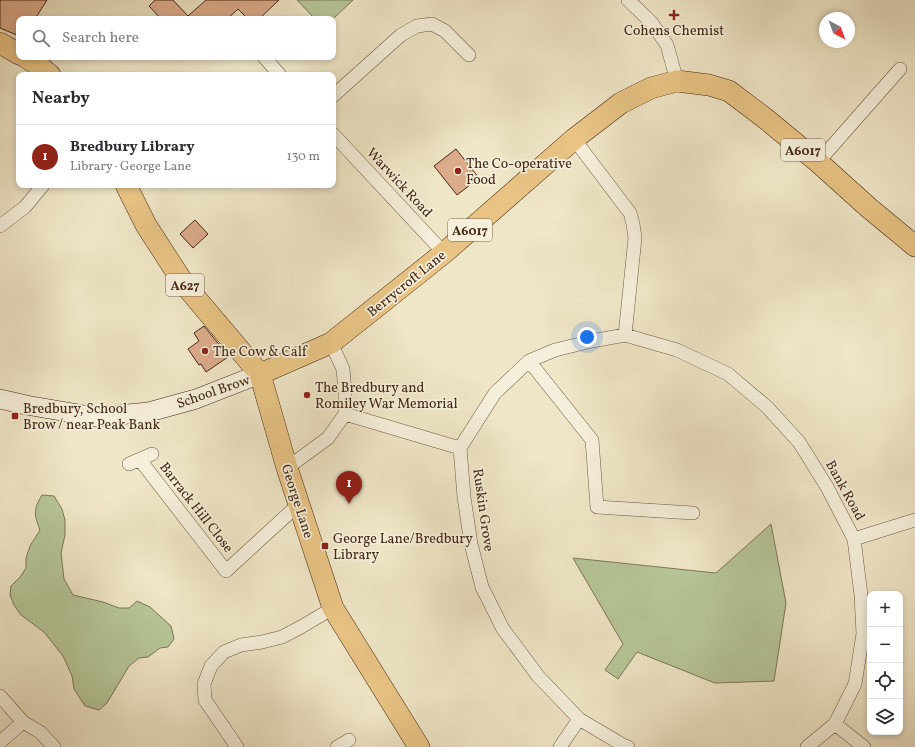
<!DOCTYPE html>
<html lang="en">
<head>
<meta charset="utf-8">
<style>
  body { margin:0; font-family:Vollkorn,serif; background:#f2f2f3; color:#2b2b33 }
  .controls { position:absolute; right:12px; bottom:12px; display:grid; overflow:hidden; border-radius:8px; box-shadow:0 2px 6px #0003 }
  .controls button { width:36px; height:36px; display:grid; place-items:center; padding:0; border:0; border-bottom:1px solid #e1e1e2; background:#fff; color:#2b2b33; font:20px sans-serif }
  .compass { position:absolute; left:819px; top:12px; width:36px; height:36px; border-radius:50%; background:#fff; box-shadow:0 2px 6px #0003; rotate:139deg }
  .you { position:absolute; left:587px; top:337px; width:14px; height:14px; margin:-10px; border:3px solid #fff; border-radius:50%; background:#1a73e8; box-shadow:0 0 0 6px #1a73e833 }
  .badge { display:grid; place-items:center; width:26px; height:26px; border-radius:50%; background:#8f2418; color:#fff; font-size:13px; font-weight:700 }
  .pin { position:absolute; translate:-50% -33px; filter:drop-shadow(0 1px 2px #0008) }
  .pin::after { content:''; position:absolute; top:21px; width:14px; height:12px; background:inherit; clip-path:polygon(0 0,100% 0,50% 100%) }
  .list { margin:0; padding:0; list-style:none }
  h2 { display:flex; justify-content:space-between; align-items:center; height:52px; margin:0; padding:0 16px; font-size:17px }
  h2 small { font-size:13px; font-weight:400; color:#7c7c81 }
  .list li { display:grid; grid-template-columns:26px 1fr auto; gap:12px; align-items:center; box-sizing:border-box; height:64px; padding:0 16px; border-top:1px solid #e1e1e2 }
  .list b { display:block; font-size:15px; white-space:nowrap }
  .list p { margin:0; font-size:13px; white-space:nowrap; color:#7c7c81 }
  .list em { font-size:13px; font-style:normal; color:#7c7c81 }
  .icon { flex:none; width:22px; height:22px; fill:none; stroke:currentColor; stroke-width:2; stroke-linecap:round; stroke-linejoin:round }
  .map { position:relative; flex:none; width:915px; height:747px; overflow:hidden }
  .search { position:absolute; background:#fff; box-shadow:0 2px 6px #0003; left:16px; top:16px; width:320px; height:44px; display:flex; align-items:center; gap:10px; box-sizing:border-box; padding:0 14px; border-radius:8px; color:#7c7c81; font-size:15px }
  .panel { position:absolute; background:#fff; box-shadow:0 2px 6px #0003; left:16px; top:72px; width:320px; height:116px; border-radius:8px }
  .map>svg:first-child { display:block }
</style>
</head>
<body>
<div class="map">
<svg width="915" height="747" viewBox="0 0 915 747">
  <rect width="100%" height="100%" fill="#efe6c7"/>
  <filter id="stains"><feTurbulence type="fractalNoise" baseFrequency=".005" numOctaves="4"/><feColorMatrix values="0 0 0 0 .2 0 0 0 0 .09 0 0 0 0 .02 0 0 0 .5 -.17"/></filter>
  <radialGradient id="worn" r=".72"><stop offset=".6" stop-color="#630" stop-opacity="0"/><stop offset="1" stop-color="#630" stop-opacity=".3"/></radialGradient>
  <path fill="#b6c698" stroke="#7d7656" d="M297,0h56l-20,19h-18z
    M42,495l12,1 8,13 3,11v15l-4,18 3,26 9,16 30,7 16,6h10l8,-7 13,6 21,19 3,13 -6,8 -8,1 -12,9 -9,1 -10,8 -22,37 -8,7 -14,-4 -11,-17 -2,-13 -9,-20 -19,-24 -23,-17 -7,-10 -4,-10 1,-9 9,-9 6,-9v-10l4,-12 10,-16c-6,-16 -7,-20 2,-35z
    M771,524l15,79 -12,78 -59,2 -78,-31 -19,27 -13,-9 18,-26 -50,-86 143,15z"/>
  <path fill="#dbab8b" stroke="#442714" d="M0,0h47l-12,19h-16v17l-19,-8z
    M155,0h18l15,16 18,-16h73l-20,19h-11l-10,-10 -11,10h-66l-12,-13z
    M456,149l23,29 -22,17 -23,-29z
    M195,220l13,14 -15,14 -13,-14z
    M204,326l17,21 7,10 -22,15 -5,-8 -2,1 -11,-16 11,-8 -5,-8z"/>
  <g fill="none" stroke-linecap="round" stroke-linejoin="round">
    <g stroke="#6f5741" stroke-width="14">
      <path id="minor" d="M628,0l23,22 16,23 10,36
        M264,57l16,18
        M333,96l68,-61 16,-9 15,-2 13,7 24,24
        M333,134l111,119
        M574,139l56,74 3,11 2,14 -10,97
        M818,162l82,-93
        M0,226l25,-19 18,-22
        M529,361l63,79 5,67 96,6
        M345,414l115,34
        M140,460l86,111 73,-67
        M129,464l23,-10
        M287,468l41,-30 17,-24v-23l-2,-22 -12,-26
        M854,539l61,-19
        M0,696l23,26 17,10 14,15
        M579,719l44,26 5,2
        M835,724l29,23
        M0,742l23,-20
        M237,747l-32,-47 -1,-16 7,-18 13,-14 17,-7 21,-3 20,-5 19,-10 32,-19
        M337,747l12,-7
        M560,747l19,-28 -41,-43 -35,-47 -21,-42 -11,-43 -7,-47 -4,-49 35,-55 34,-32 26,-11 37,-9 33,-6 52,15 51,24 39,33 32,35 28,45 27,52 7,56 2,39 -8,50 -20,40 -28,23"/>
    </g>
    <g stroke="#442714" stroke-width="20">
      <path id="secondary" d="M0,399l26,6 70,12 53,-5 47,-13 64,-25"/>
    </g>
    <g stroke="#442714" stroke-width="22">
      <path id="primary" d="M0,43l19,11
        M25,57l13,8 12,10
        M126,185l20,40 38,59 76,90 27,94 46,140 86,139
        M260,374l71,-31 113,-90 130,-114 47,-36 30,-15 26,-7 32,4 20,6 37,28 52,43 51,46 46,38"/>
    </g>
    <use href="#minor" stroke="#f5efdb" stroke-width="13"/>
    <use href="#secondary" stroke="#f5efdb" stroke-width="19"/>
    <use href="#primary" stroke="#e8c384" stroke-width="21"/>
  </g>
  <g fill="#8f2418" stroke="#f5efdb" stroke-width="1.5">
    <path d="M672 9h4v4h4v4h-4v4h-4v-4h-4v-4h4z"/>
    <circle cx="458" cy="171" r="4"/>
    <circle cx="205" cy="351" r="4"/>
    <circle cx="307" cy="395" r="4"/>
    <rect x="11" y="412" width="8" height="8" rx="2"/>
    <rect x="321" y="542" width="8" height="8" rx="2"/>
  </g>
  <g text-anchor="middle" stroke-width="3.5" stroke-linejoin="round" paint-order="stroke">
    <g fill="#f5efdb" stroke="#796350" stroke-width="1">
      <rect x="781" y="139" width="44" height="22" rx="3"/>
      <rect x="448" y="219" width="44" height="22" rx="3"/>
      <rect x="166" y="274" width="38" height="22" rx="3"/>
    </g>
    <g font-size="13" font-weight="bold" fill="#442714">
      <text x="803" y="155">A6017</text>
      <text x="470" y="235">A6017</text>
      <text x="185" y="290">A627</text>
    </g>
    <g font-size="14" fill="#442714" stroke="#f5efdb" text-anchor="start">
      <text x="674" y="35" text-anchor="middle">Cohens Chemist</text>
      <text x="466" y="168">The Co-operative<tspan x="466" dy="16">Food</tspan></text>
      <text x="213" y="356">The Cow &amp; Calf</text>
      <text x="315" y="392">The Bredbury and<tspan x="315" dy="16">Romiley War Memorial</tspan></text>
      <text x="23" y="413">Bredbury, School<tspan x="23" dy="16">Brow / near Peak Bank</tspan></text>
      <text x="333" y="543">George Lane/Bredbury<tspan x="333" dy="16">Library</tspan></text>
    </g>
    <g font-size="14" fill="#442714" stroke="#f5efdb">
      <text transform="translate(400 182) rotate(47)" y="5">Warwick Road</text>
      <text transform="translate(406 283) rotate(-39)" y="5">Berrycroft Lane</text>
      <text transform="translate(213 391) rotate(-19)" y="5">School Brow</text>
      <text transform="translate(846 490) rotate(61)" y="5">Bank Road</text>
      <text transform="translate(298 501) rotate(72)" y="5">George Lane</text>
      <text transform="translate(197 507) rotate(52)" y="5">Barrack Hill Close</text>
      <text transform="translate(484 510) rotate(82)" y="5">Ruskin Grove</text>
    </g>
  </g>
  <rect width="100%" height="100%" filter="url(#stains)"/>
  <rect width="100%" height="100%" fill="url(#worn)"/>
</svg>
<div class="controls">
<button>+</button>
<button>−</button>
<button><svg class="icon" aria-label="locate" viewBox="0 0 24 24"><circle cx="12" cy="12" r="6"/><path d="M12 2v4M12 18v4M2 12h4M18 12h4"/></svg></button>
<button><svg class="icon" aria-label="layers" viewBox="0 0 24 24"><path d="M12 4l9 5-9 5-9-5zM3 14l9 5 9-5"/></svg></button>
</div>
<svg class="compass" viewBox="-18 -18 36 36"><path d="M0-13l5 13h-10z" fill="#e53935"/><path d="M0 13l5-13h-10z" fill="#7c7c81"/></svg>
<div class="you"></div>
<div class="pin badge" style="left:349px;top:504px">1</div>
<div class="search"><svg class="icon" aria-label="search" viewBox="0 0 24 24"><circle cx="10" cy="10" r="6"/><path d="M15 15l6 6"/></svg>Search here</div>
<section class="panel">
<h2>Nearby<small></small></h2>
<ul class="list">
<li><span class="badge">1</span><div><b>Bredbury Library</b><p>Library · George Lane</p></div><em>130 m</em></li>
</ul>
</section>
</div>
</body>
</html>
